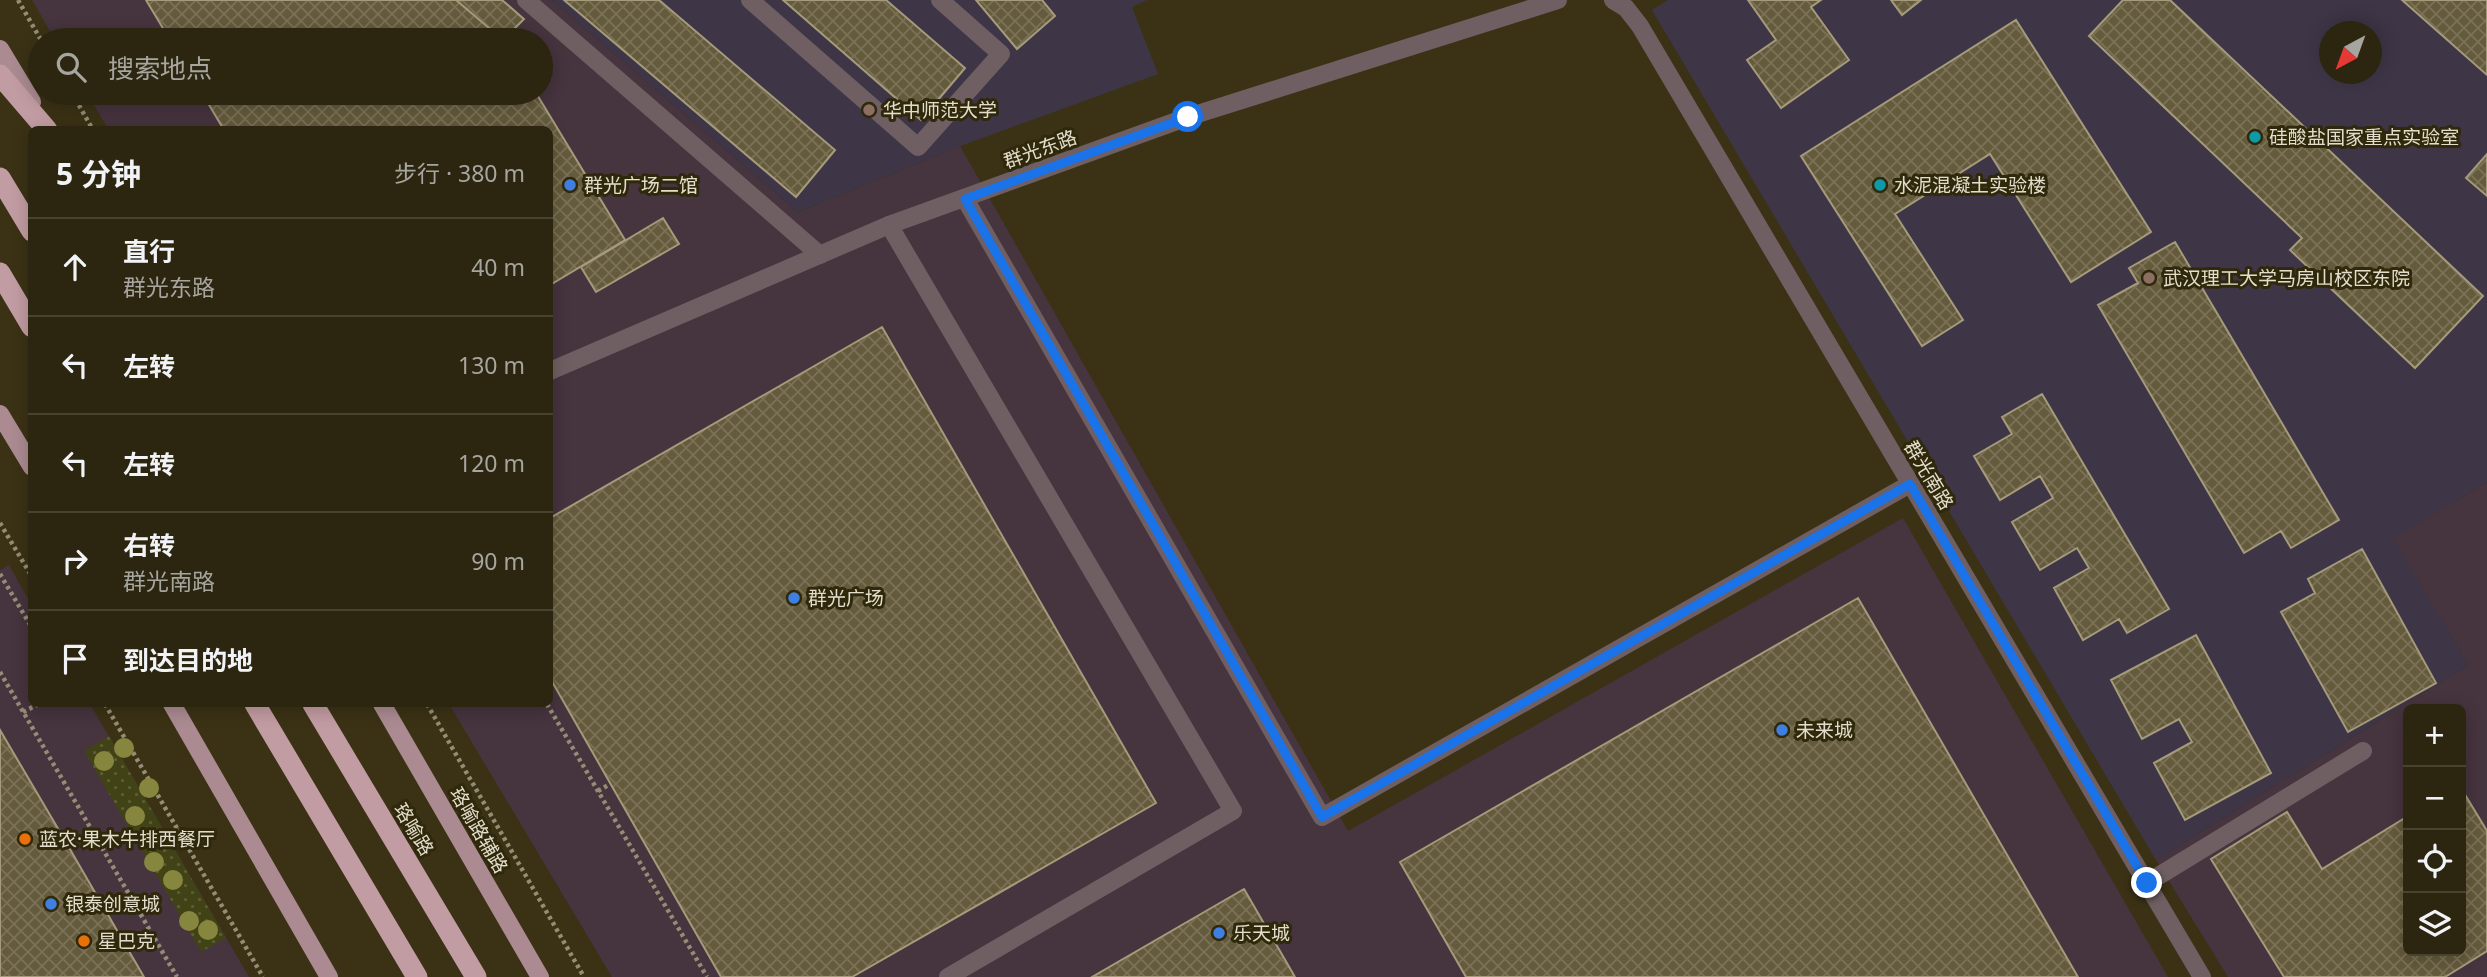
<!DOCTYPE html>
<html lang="zh">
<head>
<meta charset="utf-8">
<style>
  body { margin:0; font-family:"Noto Sans","Noto Sans SC",sans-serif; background:#342e19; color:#f1f3f6 }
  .controls { position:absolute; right:21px; bottom:21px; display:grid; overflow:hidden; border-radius:10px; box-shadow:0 4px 18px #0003 }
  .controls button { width:63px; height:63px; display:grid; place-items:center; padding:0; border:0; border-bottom:2px solid #484330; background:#2c2610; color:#f1f3f6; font:35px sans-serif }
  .compass { position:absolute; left:2319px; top:21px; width:63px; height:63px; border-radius:50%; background:#2c2610; box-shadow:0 4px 18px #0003; rotate:221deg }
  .stop { position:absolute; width:21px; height:21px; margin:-16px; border:5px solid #1a73e8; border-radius:50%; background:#fff }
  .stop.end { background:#1a73e8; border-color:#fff; box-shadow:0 2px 7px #0008 }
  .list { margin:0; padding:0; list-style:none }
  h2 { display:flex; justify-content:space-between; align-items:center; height:91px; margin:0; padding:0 28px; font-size:30px }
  h2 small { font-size:23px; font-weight:400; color:#a6a59f }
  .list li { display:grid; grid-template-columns:46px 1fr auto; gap:21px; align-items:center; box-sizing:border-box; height:98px; padding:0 28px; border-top:2px solid #484330 }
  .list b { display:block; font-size:26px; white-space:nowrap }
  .list p { margin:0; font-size:23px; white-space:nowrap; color:#a6a59f }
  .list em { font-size:23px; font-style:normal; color:#a6a59f }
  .icon { flex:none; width:38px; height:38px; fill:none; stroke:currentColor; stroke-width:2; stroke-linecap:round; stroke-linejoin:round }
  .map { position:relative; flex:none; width:2487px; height:977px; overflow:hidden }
  .search { position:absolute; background:#2c2610; box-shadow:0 4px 18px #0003; left:28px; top:28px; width:525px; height:77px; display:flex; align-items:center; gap:18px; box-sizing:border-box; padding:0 24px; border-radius:38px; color:#a6a59f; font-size:26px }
  .panel { position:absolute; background:#2c2610; box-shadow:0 4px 18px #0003; left:28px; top:126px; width:525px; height:581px; border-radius:10px }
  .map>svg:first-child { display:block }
</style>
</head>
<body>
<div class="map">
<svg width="2487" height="977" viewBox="0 0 2487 977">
  <defs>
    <pattern id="grass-dots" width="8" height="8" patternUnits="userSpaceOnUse" patternTransform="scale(1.75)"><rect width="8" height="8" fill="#414316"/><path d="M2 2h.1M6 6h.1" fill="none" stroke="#5c5e37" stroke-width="1.8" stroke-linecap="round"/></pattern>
    <pattern id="building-cross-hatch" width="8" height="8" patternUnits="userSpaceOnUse" patternTransform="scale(1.75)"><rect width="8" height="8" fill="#645a3c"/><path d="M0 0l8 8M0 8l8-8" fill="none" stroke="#7a7157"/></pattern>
  </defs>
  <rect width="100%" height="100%" fill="#3b3215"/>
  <path fill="#46343e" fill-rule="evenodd" d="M32,0h520l246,212 162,-66 388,685 555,-313 265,459h-1556l-163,-273h101v-574l-442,-1 -21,-36h454v-53h-486z
    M2487,482v495h-259l-72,-117 312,-195 -76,-126zM2408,709h53v242h-53z
    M9,565l22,39 1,100h58l159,273h-249v-407z"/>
  <path fill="#3e3647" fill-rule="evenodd" d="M552,0h595l-15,7 26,67 -198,72 -162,66z
    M1668,0h819v482l-94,57 75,126 -312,195 -504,-850zM2330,32h42v42h-42z"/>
  <path fill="url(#grass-dots)" d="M109,736l117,202 -25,14 -117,-201z"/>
  <path fill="url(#building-cross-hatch)" stroke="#a59b7b" stroke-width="2" d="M146,0h310l47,40h-333z
    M456,0h46l22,19 -21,21z
    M564,0h95l176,150 -39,47z
    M783,0h103l79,68 -44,52z
    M976,0h66l13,16 -38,33z
    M1748,0h73l-10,7 38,53 -68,48 -34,-48 29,-20z
    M1891,0h30l-19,15z
    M2123,0h47l313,296 -68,72 -125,-118 12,-12 -213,-202z
    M2402,0h85v75z
    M2016,20l135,212 -80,50 -81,-128 -95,60 68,106 -41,26 -121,-190z
    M202,93h334l89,147 -75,45v-155h-326z
    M2487,154v42l-21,-18z
    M663,218l16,26 -83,48 -15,-25z
    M2175,242l164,278 -48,28 -10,-17 -37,22 -146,-248 40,-22 -9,-15z
    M882,327l274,476 -304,174h-131l-171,-299v-160z
    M2042,394l127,215 -42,24 -8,-14 -36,21 -29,-52 35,-20 -12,-20 -37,22 -28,-48 41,-24 -13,-22 -40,24 -26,-44 38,-22 -10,-17z
    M2362,549l74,134 -88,49 -67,-120 34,-19 -7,-14z
    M1858,598l220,379h-612l-66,-115z
    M2196,635l75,138 -86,47 -31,-57 38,-21 -13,-23 -37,20 -31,-59z
    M0,730l60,102 84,145h-144z
    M2461,788l26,43v120l-42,26h-161l-73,-118 76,-47 35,57 86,-53v135h53z
    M1244,889l51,88h-203z"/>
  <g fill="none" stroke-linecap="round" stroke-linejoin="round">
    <path stroke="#948d76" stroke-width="4.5" stroke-dasharray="3.5 3.5" stroke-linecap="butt" d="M18,0l23,40
      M72,93l21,37
      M0,523l32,54
      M0,574l32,54
      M0,672l177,305
      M105,704l158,273
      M427,704l157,273
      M547,704l160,273
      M23,712l16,-8
      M598,791l12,-7"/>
    <path stroke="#6f5f62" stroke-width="18" d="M526,0l294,255
      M750,0l168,147 83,-93 -61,-54
      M965,199l357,618 588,-333
      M889,225l344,586 -285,166
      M2147,883l216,-132"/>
    <path stroke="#6f5f62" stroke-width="18" d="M1613,0l13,8 14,18 562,951
      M550,371l339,-146 299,-108 370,-117"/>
    <path stroke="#ab8b91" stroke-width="18" d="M0,49l32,53
      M0,414l32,53
      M172,704l157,273
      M382,704l158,273"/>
    <path stroke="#c29ca3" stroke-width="21" d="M0,75l47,55
      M0,178l32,53
      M0,273l32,54
      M255,704l162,273
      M313,704l163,273"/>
  </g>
  <g fill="#87863e">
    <circle cx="124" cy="748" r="10"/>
    <circle cx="104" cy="761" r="10"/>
    <circle cx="149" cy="788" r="10"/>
    <circle cx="135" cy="816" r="10"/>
    <circle cx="176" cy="838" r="10"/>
    <circle cx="154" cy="862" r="10"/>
    <circle cx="173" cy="880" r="10"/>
    <circle cx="189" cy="921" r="10"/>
    <circle cx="208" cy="930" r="10"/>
  </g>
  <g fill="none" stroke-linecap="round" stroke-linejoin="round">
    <path stroke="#1a73e8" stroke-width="9" d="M1188,117l-223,82 357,618 588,-333 237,399"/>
  </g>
  <g fill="#8d6e63" stroke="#30280a" stroke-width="2.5">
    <circle cx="869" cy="110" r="7"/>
    <circle cx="2149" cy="278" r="7"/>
  </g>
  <g fill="#0f9aa8" stroke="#30280a" stroke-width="2.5">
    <circle cx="2255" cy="137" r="7"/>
    <circle cx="1880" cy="185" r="7"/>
  </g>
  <g fill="#3f7fe0" stroke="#30280a" stroke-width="2.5">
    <circle cx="570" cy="185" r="7"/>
    <circle cx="794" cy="598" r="7"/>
    <circle cx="1782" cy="730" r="7"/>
    <circle cx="51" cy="904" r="7"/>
    <circle cx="1219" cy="933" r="7"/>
  </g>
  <g fill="#e8710a" stroke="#30280a" stroke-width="2.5">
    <circle cx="25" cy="839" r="7"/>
    <circle cx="84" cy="941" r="7"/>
  </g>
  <g text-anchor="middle" stroke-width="6" stroke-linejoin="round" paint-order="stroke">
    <g font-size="19" fill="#e2ddcc" stroke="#30280a" text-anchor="start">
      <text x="883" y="117">华中师范大学</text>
      <text x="2269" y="144">硅酸盐国家重点实验室</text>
      <text x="584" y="192">群光广场二馆</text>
      <text x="1894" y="192">水泥混凝土实验楼</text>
      <text x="2163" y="285">武汉理工大学马房山校区东院</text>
      <text x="808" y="605">群光广场</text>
      <text x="1796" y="737">未来城</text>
      <text x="39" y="846">蓝农·果木牛排西餐厅</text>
      <text x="65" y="911">银泰创意城</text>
      <text x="1233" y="940">乐天城</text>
      <text x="98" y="948">星巴克</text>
    </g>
    <g font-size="19" fill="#e2ddcc" stroke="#30280a">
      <text transform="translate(1040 149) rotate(-20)" y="7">群光东路</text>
      <text transform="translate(1929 475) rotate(59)" y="7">群光南路</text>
      <text transform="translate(414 829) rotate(59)" y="7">珞喻路</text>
      <text transform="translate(479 830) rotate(60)" y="7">珞喻路辅路</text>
    </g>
  </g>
</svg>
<div class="controls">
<button>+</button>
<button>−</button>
<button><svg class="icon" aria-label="locate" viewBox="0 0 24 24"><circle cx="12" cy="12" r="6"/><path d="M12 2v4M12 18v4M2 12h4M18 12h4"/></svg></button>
<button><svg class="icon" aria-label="layers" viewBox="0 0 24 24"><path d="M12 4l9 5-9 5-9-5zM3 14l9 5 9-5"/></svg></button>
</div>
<svg class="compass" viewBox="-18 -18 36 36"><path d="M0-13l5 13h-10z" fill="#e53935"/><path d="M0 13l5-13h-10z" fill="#a6a59f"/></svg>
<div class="stop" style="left:1188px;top:117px"></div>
<div class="stop end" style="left:2147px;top:883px"></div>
<div class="search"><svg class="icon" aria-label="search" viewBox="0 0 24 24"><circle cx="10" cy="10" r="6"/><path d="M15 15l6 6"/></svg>搜索地点</div>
<section class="panel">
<h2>5 分钟<small>步行 · 380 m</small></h2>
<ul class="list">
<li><svg class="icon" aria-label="ahead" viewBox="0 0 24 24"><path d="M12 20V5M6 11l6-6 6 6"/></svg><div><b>直行</b><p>群光东路</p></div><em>40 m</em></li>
<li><svg class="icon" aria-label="left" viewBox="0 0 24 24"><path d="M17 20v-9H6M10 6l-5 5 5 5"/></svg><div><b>左转</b></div><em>130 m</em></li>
<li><svg class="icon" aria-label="left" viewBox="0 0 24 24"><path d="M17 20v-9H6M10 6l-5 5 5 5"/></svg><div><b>左转</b></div><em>120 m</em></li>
<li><svg class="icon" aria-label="right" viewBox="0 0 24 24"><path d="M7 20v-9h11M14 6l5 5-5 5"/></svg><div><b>右转</b><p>群光南路</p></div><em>90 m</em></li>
<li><svg class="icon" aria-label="arrive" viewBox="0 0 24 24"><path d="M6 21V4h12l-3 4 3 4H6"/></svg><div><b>到达目的地</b></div></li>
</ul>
</section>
</div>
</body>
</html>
